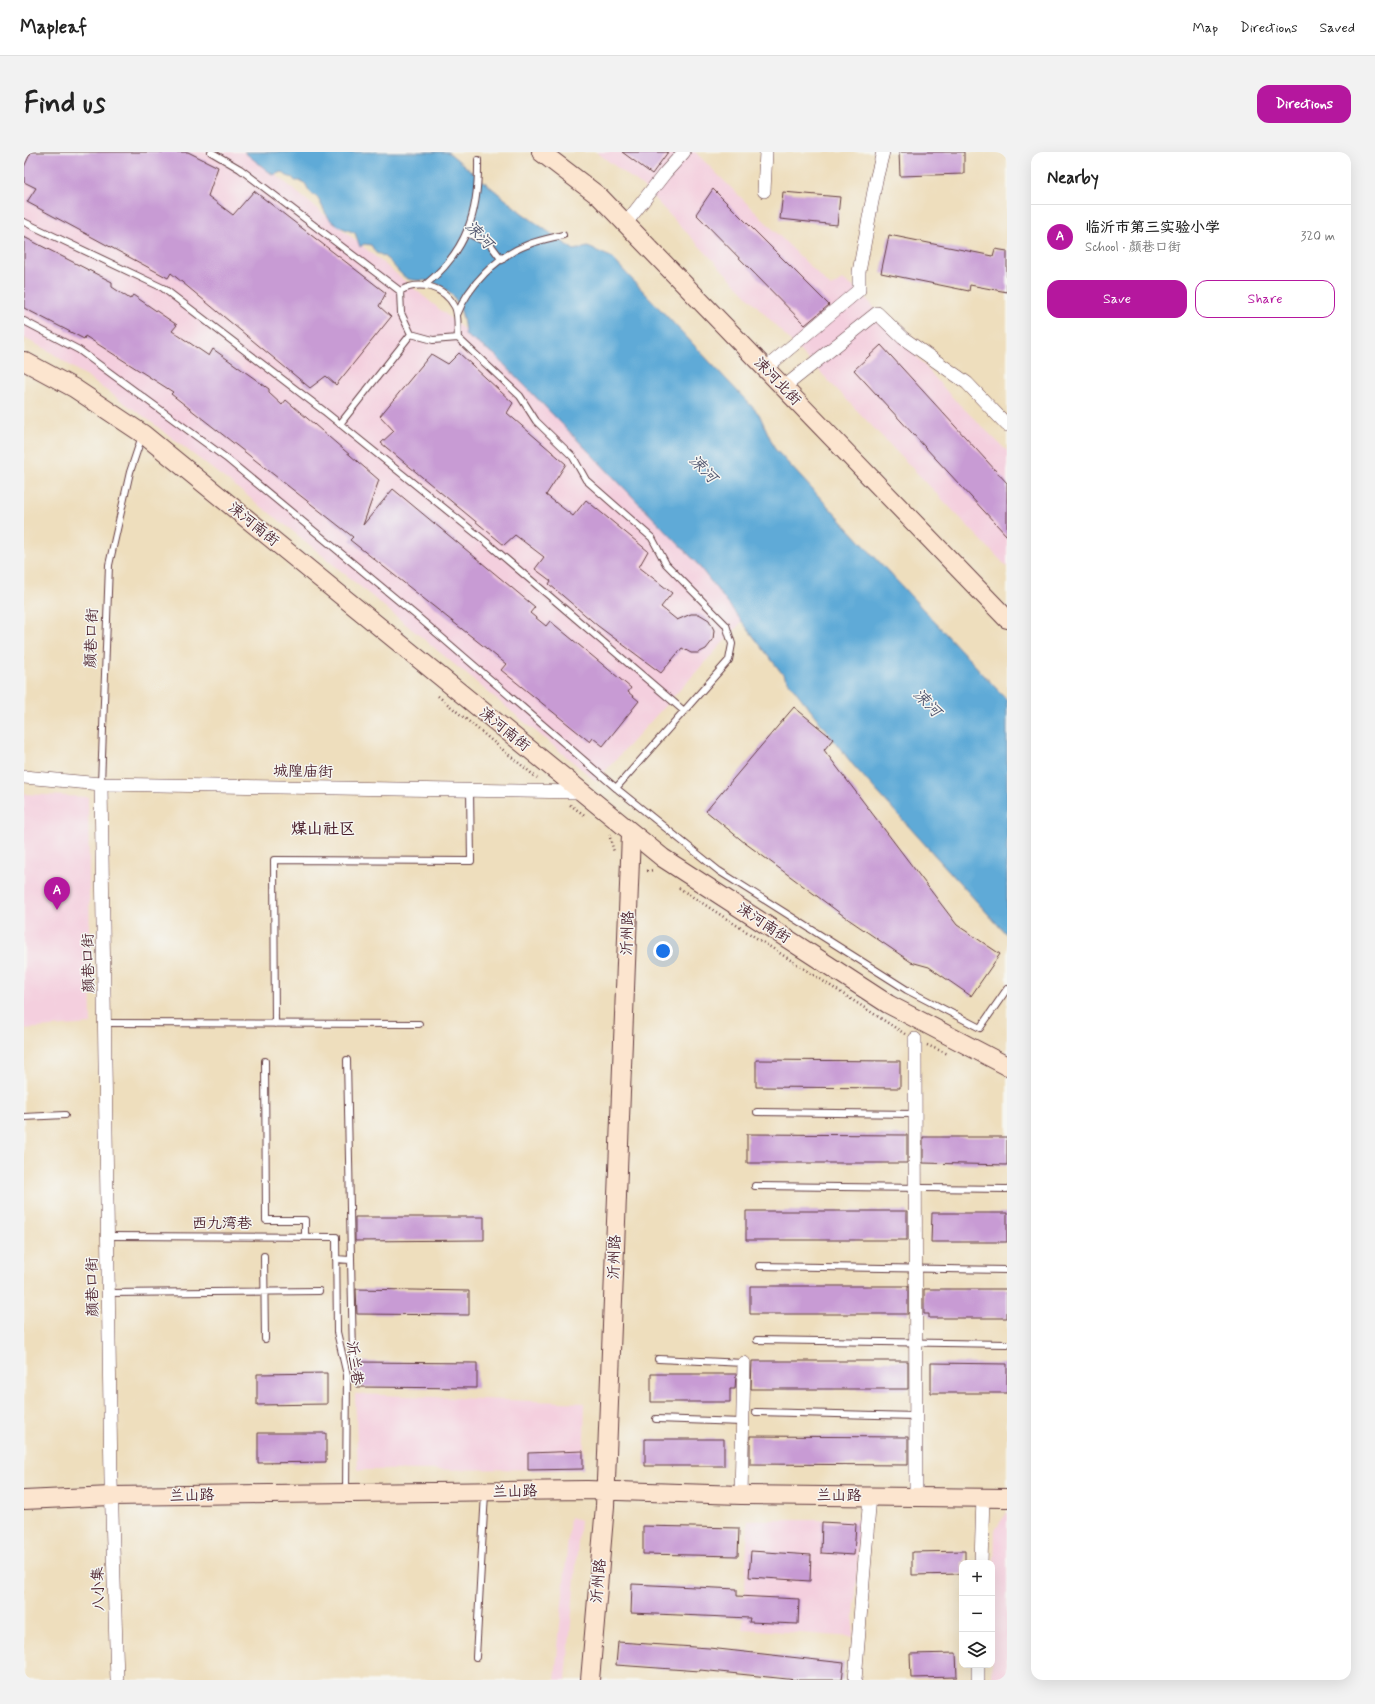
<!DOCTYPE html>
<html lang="en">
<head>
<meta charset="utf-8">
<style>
  body { margin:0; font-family:Mynerve,"LXGW WenKai TC",sans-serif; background:#f2f2f2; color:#222 }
  .controls { position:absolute; right:12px; bottom:12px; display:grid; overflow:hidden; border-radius:8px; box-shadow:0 4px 16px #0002 }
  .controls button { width:36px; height:36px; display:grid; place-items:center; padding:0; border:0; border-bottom:1px solid #e0e0e0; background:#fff; color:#222; font:20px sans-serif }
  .you { position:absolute; left:639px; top:799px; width:14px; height:14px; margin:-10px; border:3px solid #fff; border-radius:50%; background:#1a73e8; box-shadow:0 0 0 6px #1a73e833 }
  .badge { display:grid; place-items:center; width:26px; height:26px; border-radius:50%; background:#b5179e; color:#fff; font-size:13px; font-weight:700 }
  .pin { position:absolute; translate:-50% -33px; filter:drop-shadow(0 1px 2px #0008) }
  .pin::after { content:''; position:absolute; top:21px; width:14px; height:12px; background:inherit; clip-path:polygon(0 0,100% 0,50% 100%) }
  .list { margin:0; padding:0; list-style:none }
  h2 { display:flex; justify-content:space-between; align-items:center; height:52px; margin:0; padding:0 16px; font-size:17px }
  h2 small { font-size:13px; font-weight:400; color:#767676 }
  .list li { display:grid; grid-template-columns:26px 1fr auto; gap:12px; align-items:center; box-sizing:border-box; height:64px; padding:0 16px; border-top:1px solid #e0e0e0 }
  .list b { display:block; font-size:15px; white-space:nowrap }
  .list p { margin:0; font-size:13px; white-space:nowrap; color:#767676 }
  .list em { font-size:13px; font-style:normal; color:#767676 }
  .actions { display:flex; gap:8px; padding:12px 16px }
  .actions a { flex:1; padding:9px 0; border:1px solid #b5179e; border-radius:12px; text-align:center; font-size:14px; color:#b5179e }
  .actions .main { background:#b5179e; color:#fff }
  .icon { flex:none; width:22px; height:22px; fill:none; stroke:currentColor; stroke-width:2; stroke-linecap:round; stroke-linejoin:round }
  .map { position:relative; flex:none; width:983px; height:1528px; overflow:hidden; border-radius:12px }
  header { display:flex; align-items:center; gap:24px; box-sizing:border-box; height:56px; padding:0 20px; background:#fff; border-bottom:1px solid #e0e0e0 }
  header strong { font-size:19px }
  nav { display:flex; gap:22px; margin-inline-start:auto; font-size:14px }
  .intro { display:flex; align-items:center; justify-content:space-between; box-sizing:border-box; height:96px; padding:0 24px }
  h1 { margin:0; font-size:28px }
  .button { padding:10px 18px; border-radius:12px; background:#b5179e; color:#fff; font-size:14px; font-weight:700 }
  main { display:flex; gap:24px; padding:0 24px }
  aside { flex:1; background:#fff; border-radius:12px; box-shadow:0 4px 16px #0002 }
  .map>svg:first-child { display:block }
</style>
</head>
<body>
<header>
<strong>Mapleaf</strong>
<nav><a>Map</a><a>Directions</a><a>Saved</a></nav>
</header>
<div class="intro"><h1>Find us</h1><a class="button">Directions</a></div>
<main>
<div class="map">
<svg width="983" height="1528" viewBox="0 0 983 1528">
  <rect width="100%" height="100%" fill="#f6f6f2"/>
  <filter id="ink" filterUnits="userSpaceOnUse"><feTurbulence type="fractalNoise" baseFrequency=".025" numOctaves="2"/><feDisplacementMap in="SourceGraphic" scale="8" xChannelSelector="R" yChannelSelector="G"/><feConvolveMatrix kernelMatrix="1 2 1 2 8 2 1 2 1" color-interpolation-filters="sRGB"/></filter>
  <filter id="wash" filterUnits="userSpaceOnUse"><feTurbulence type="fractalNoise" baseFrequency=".012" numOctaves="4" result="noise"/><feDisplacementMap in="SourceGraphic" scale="16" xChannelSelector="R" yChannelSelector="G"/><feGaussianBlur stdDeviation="0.9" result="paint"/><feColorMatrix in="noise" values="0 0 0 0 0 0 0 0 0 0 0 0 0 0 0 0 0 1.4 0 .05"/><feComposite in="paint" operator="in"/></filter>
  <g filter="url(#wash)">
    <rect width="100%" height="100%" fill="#eedebd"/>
    <path fill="#f4cfde" d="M0,0h224l246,202 201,207 47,61 -146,159 -307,-253 -143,-110 -97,-67 -25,-13z
      M572,0h99l136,135 11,-7 17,10 91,105 57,56v116l-365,-381z
      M0,642l64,3 3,227 -67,5z
      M331,1242l230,9 -2,66 -225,1z
      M983,1360v168h-16l4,-150z
      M546,1365l10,3 -14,160h-11z
      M724,1368h112l-7,117 -110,-8z"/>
    <path fill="#5eaad7" stroke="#546481" d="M220,0h204l74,61 52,37 14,-3 23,10 148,157 16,35 232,251v235l-154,-170 -158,-204 -201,-207 -29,-19c-1,-25 -10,-48 -37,-54 -6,-1 -17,0 -22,-3 -10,-7 -18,-23 -30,-25l-5,-8 -7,-1 -4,3 -5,-14c-6,-3 -15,-5 -20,-9 -10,-7 -12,-19 -19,-28 -1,-1 -4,-1 -5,-3 -6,-6 -3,-13 -16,-12l-2,-3 -6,-2 -5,-4 -9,3z"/>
    <g id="blocks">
      <path fill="#c89bd4" d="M7,0h157l30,15 -10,29 25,19 21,-24 132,102 -7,13 12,11 -55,68 -10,-9 -16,12 -139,-115 -3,5 -141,-76 9,-14 -12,-6v-15z
        M598,0h46l-16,22z
        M875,0h65v22l-64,2z
        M689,37l116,116 -24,20 -109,-111z
        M759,40l57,5 -3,28 -57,-6z
        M865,83l104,21 2,-7 12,2v41l-37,-7 -1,6 -88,-18z
        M0,85l88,45v5l18,12 3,-4 44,30 -5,6 37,25 4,-7 56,40v4l13,12 4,-5 93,80 -16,45 30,-36 142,118 -5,6 16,13 4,-5 81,67 -3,4 11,9 -36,45 -10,-8 -3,4 -89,-72 5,-6 -156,-124 3,-3 -182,-143 2,-2 -88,-56 -1,3 -60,-31z
        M857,193l126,138v53l-153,-166z
        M435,201l54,50 -6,10 59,51 -20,31 27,21 13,-16 62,51 -9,16 33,26 -11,14 16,13 14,-6h8l10,6 5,10 -1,10 -7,9 -8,4h-7l-9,-5 -21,25 -63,-47 -49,-42 2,-3 -16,-12 9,-12 -29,-22 -11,10 -123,-102 13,-12 -14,-15 51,-62 17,10z
        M770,555l39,32 -9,11 133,175 43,29 -29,42 -42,-29 -18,-5 -63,-43 -103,-76 -39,-32z
        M732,908l144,1v27l-144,-1z
        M723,982l160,1v28h-160z
        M899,985h84v28l-84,-2z
        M722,1059h161v29h-161z
        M908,1061h75v29h-76z
        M331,1065h129v23l-129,1z
        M726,1134h158v28h-158z
        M332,1137l113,2v24l-112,-1z
        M900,1137h83v29h-78v-4h-5z
        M728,1209h156v28h-157z
        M332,1210l121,1v25l-121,-1z
        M907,1211l76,1v29h-76z
        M303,1221v31l-70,1v-31z
        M627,1222h85l-1,15h-5v13h-79z
        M234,1281h68v29l-68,1z
        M726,1284l158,1v28l-158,-1z
        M621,1287h79v27h-79z
        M559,1299v18l-55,1v-17z
        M798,1370l34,2 -2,31 -33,-2z
        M619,1374l96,2 -1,28 -95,-2z
        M727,1399l60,4 -1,26 -61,-4z
        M941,1399v12h-3v11l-50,1v-23z
        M608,1432l105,5v7l62,3 -1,25 -49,-2 1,-4 -119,-5z
        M594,1490l91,6 135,15 -2,17h-45l-97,-10v1l-84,-6z
        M932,1501l1,24 -46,1 -1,-24z"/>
    </g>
  </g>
  <g filter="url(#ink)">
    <use href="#blocks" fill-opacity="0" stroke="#633c41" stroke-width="1"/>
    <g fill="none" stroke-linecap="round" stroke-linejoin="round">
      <g stroke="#633c41" stroke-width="8">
        <path id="lane" d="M187,0l29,17 160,122 1,22 10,21 22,6 25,-2 62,58 16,25 37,36 13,23 66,58 14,26 60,61 6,19 -3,16 -113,128
          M0,70l139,66 161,123 161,130 199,170
          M443,81l23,11 12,16
          M401,133c42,-34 54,-73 53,-125
          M376,139c19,-11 44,-5 55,16 4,9 2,21 3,31
          M433,163c11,-29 40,-59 70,-70 12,-5 24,-7 36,-10
          M0,169l55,29 147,108 192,159 198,171 103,83 188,119 73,38 27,-39
          M316,272l71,-90
          M77,632l8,-219 21,-93 12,-36
          M81,871l314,1
          M251,872l-1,-164 197,1 -1,-71
          M323,908l6,297
          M241,909l1,159h39v17
          M733,960l158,2
          M0,965l41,-2
          M731,1034l252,3
          M84,1084l228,1 1,95 10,43 -1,116
          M240,1104l1,83
          M312,1107l14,1
          M735,1114l248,4
          M85,1141l210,-2
          M733,1188l250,4
          M634,1207l86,4
          M732,1260l160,4
          M632,1267l86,3
          M452,1505l9,-164"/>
      </g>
      <g stroke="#633c41" stroke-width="14">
        <path id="street" d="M740,39l2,-39
          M602,71l39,-50 19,-21
          M742,216l93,-78v-18l17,-92 7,-28
          M760,235l93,-74 26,25 64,45 40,42
          M0,625l77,7 480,8
          M77,632l10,696 6,200
          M891,887l1,458
          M717,1343l3,-132
          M957,1411l2,-66
          M831,1528l15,-184
          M954,1528v-15"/>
      </g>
      <g stroke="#633c41" stroke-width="20">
        <path id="secondary" d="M517,0l59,45 407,422
          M0,209l50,27 69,46 520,424 225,146 119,62
          M0,1348l87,-4 476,-6 154,5 266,3
          M566,1528l15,-174 26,-672"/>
      </g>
      <path stroke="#633c41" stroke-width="2.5" stroke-dasharray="1 3" stroke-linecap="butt" d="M414,544l99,82
        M546,653l16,11
        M585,682l5,18
        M623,719l7,-1
        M655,736l226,146
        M903,893l21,9"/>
      <use href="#lane" stroke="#fff" stroke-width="6"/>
      <use href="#street" stroke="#fff" stroke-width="13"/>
      <use href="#secondary" stroke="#fce5cf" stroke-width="18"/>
    </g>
  </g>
  <g text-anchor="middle" stroke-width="3" stroke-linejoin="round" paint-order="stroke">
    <g font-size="15" fill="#4a1f2b" stroke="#f6f6f2">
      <text transform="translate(754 229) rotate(46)" y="5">涑河北街</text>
      <text transform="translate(230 372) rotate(39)" y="5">涑河南街</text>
      <text transform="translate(67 486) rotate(-88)" y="5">颜巷口街</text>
      <text transform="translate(481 577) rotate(39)" y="5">涑河南街</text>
      <text transform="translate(279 619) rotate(1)" y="5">城隍庙街</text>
      <text transform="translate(740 771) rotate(33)" y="5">涑河南街</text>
      <text transform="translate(603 781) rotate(-88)" y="5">沂州路</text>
      <text transform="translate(64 811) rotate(-91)" y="5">颜巷口街</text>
      <text x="198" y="1076">西九湾巷</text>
      <text transform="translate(590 1105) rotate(-88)" y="5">沂州路</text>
      <text transform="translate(68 1135) rotate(-91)" y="5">颜巷口街</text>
      <text transform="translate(331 1211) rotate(82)" y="5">沂兰巷</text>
      <text transform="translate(491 1339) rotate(-1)" y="5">兰山路</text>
      <text transform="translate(168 1343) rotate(-1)" y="5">兰山路</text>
      <text x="815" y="1348">兰山路</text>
      <text transform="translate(574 1429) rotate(-85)" y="5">沂州路</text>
      <text transform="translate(74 1437) rotate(-92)" y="5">八小集</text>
    </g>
    <g font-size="16" font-style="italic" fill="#525770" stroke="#f6f6f2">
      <text transform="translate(456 82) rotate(46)" y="6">涑河</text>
      <text transform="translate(680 316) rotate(46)" y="6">涑河</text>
      <text transform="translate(904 550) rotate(46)" y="6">涑河</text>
    </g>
    <g font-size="16" font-weight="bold" fill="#4a1f2b" stroke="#f6f6f2">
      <text x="299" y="682">煤山社区</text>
    </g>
  </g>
</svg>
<div class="controls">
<button>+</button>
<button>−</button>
<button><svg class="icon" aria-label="layers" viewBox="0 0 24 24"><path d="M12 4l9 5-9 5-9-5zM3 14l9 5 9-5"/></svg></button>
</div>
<div class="you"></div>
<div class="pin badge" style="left:33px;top:758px">A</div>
</div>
<aside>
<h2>Nearby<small></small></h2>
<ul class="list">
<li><span class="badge">A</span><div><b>临沂市第三实验小学</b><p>School · 颜巷口街</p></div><em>320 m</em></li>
</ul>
<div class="actions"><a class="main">Save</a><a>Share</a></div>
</aside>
</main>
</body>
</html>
